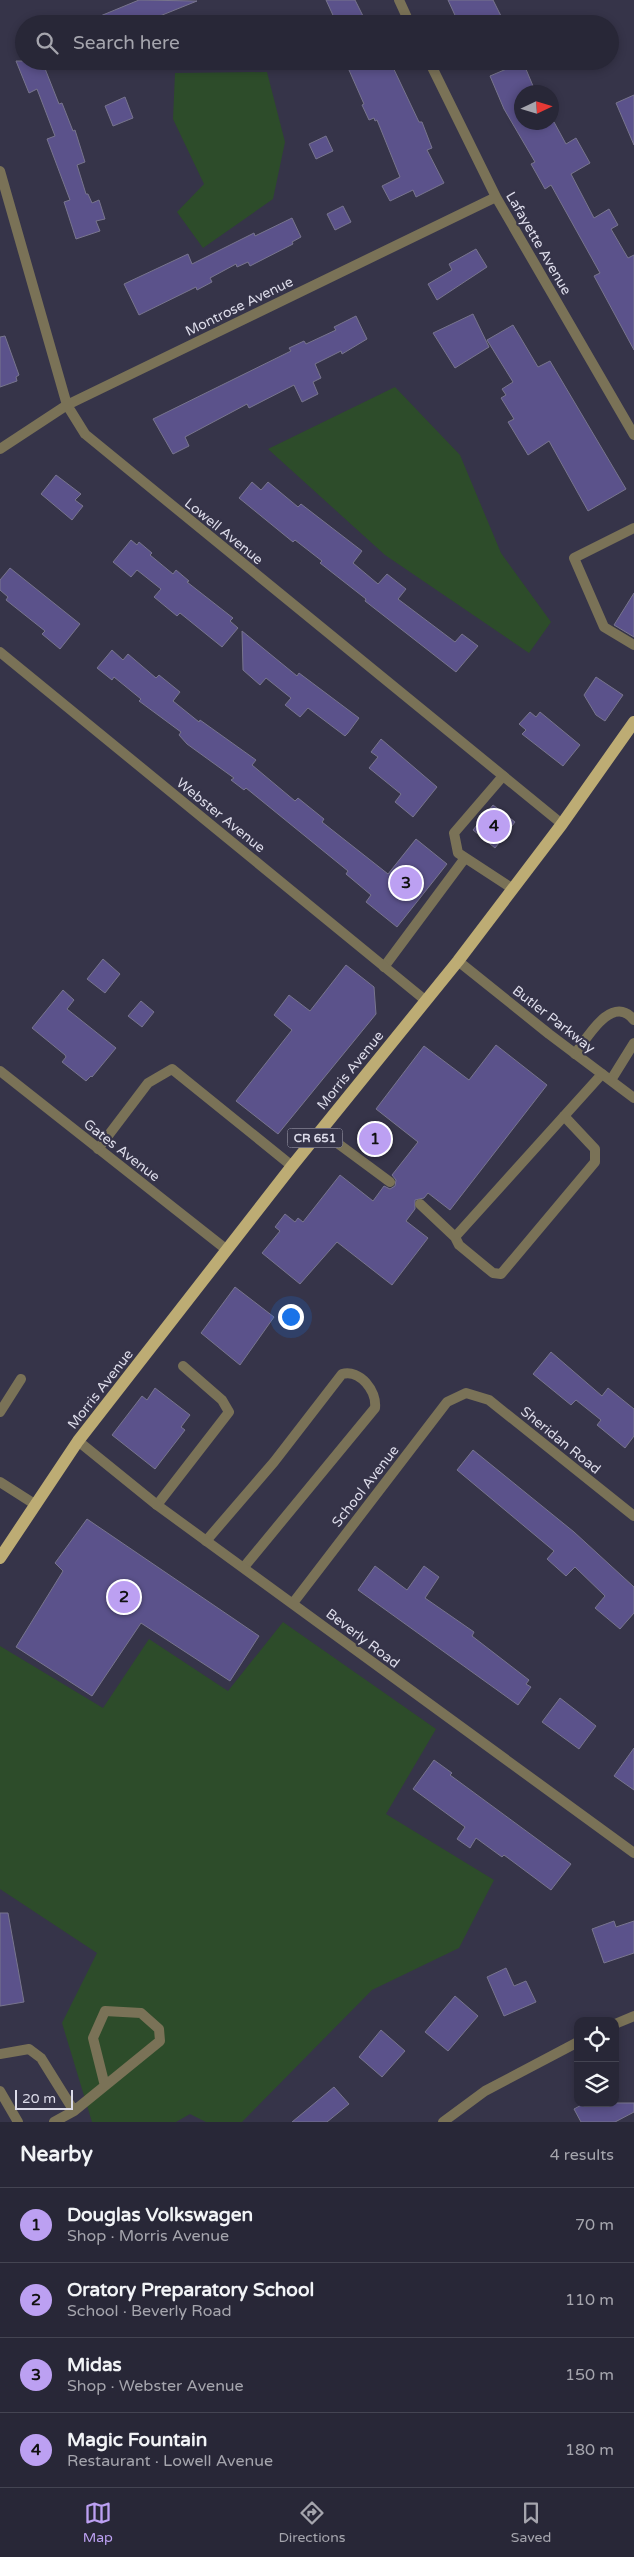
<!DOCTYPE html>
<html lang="en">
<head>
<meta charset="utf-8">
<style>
  body { margin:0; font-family:"Varela Round",sans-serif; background:#343342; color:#f1f3f6 }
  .controls { position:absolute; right:15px; bottom:15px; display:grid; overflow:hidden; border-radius:10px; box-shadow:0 2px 8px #0003 }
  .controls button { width:45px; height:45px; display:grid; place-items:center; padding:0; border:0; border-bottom:1px solid #444452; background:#282737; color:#f1f3f6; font:25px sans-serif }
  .compass { position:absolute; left:514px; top:85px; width:45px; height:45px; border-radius:50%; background:#282737; box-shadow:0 2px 8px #0003; rotate:86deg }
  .scale { position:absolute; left:15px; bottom:12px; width:58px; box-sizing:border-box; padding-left:5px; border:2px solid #dcdbe9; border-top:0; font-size:14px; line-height:18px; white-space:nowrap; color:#dcdbe9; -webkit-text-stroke:4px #363449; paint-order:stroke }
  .you { position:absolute; left:290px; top:1316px; width:18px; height:18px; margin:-12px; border:4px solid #fff; border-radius:50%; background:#1a73e8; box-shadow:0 0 0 8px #1a73e833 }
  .badge { display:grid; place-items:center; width:32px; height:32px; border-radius:50%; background:#bca0f2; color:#111; font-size:16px; font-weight:700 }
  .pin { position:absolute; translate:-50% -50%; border:2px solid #fff; box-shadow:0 1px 5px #0006 }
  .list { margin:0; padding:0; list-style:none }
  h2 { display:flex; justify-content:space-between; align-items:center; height:65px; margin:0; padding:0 20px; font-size:21px }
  h2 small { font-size:16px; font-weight:400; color:#a5a5ad }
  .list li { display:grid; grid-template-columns:32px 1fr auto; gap:15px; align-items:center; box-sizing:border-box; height:75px; padding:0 20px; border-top:1px solid #444452 }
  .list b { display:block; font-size:19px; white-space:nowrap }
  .list p { margin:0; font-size:16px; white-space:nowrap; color:#a5a5ad }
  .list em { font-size:16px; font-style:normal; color:#a5a5ad }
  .icon { flex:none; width:28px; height:28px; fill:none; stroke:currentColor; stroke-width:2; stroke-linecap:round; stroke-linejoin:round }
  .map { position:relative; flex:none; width:634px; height:2122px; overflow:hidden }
  .search { position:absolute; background:#282737; box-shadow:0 2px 8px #0003; left:15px; right:15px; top:15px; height:55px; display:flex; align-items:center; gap:12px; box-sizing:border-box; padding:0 18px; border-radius:28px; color:#a5a5ad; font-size:19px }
  .sheet { height:365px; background:#282737 }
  nav { display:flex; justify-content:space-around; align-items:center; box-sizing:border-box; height:70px; border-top:1px solid #444452; background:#282737; font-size:14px; color:#a5a5ad }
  nav a { display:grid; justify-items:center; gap:2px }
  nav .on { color:#bca0f2 }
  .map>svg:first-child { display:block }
</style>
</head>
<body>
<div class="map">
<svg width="634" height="2122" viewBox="0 0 634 2122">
  <rect width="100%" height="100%" fill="#363449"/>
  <path fill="#2d4c2a" d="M267,72l18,70 -12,57 -70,49 -26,-36 27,-28 -31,-65 2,-46z
    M395,387l65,68 41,98 50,69 -22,31 -144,-98 -117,-106z
    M283,1622l153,107 -50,85 108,66 -35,68 -87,42 -130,132h-36l-16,-8 -14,8h-84l-30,-99 35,-70 -97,-64v-243l103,62 46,-69 79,52z"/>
  <path fill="#5b528b" stroke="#78758e" d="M139,0l58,1 -57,23h-59z
    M326,0h29l12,24h-30z
    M448,0h45l12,24h-46z
    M16,61h26l17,43 3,-1 11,28 2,-1 10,32 -8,3 9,29h2l4,9 7,-3 6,19 -9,2 4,10 -24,8 -12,-37 6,-2 -23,-61 8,-3 -18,-47 -8,4z
    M345,61h45l29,61h3l10,26 -5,2 17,33 -28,14 -3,-7 -23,11 -8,-15 18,-9 -23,-57 -2,1 -1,-3 -5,2 -7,-15 2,-1z
    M523,62l10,24 -11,5v31h32l12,22 10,-6 14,25 -19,11 23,44 15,-9 9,16 -7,4 17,29 6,-3v95l-40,-74 6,-3 -49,-88 -6,4 -14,-25 4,-2 -31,-53 -14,-33z
    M634,95v50l-18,-42z
    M125,97l8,21 -20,8 -8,-20z
    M326,136l7,15 -17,8 -7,-15z
    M343,206l8,16 -16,8 -8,-16z
    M292,218l9,19 -9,5 1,2 -43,22 -2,-4 -11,5 -1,-3 -26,14 2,4 -15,8 -1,-3 -57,28 -15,-31 64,-30 4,10 62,-31 1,3z
    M476,249l11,18 -50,33 -9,-16 24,-14 -3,-6z
    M473,314l16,33 -34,21 -22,-35z
    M356,316l11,23 -25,15 -1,-3 -26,13 6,14 -8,4 5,12 -16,8 -8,-17 -45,23 -2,-4 -62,33 4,9 -16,8 -20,-35 138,-68 -2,-3 15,-7 2,3 30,-14 -2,-3z
    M513,325l25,42 12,-6 76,128 -38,22 -39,-70 -21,14 -20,-33 6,-3 -13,-21 5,-3 -4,-6 11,-7 -26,-42z
    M5,336l14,39 -3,2 1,4 -17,6v-50z
    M56,475l25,19 -6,6 8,6 -11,14 -31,-26z
    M252,482l9,8 7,-8 30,25 3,-3 61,47 -9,12 25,21 9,-10 19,15 -8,10 57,43 7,-8 16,12 -22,26 -91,-71 1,-2 -46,-36 2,-2 -27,-21 -2,2 -54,-44z
    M131,540l6,5 2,-3 13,11 -2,2 23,19 3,-4 13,11 -2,1 46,36 -3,3 8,7 -16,19 -42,-34 -3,3 -23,-19 7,-8 -24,-19 -6,7 -18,-15z
    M10,568l70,56 -20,25 -18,-15 3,-3 -39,-31 2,-3 -8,-7v-10z
    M634,593v44l-20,-12z
    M242,631l55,45 2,-3 60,45 -11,15 -3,3 -37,-28 -8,9 -15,-12 6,-7 -25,-20 -6,7 -17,-15z
    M112,650l11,10 5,-6 28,24 3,-3 21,17 -7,9 26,21 1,-2 56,40 -4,5 43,36 3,-3 26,21 -2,3 66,52 28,-35 31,25 -50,63 -31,-25 5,-7 -25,-21 2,-3 -102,-83 -2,2 -13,-10 3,-2 -47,-34 -8,-9 2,-3 -42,-31 2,-2 -27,-22 -2,3 -15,-12z
    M596,677l27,18 -18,26 -9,-6 -12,-20z
    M530,712l6,5 4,-5 40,33 -17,21 -41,-32 4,-4 -7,-6z
    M381,739l56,48 -24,30 -18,-15 6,-8 -32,-26 9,-11 -7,-5z
    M493,805l22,17 -20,26 -22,-18z
    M103,959l17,15 -15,19 -18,-14z
    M346,965l28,22 2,27 -98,120 -42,-33 56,-71 -18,-15 15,-20 21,16z
    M63,990l11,10 -7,9 49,39 -24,29 -1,-1 -5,5 -24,-19 4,-5 -1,-2 -33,-27z
    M141,1001l13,11 -12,15 -14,-11z
    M496,1045l51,40 -97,125 -22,-17 -4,5 -9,2v9l-9,12 22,17 -36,47 -55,-43 -37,42 -38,-31 18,-22 -5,-4 10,-13 10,8 3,-4 5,4 37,-47 33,26 11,-15 6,3 5,-3 1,-6 -4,-5 26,-33 -42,-33 48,-63 45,34z
    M235,1287l39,30 -34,48 -39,-32z
    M551,1352l51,44 6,-8 26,21v27l-9,12 -28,-23 4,-5 -25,-20 -5,5 -38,-31z
    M155,1388l35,27 -9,12 4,3 -30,39 -43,-34 30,-39 5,4z
    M473,1450l101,82 60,55v26l-14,16 -25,-21 10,-12 -30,-29 -9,9 -19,-17 7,-8 -97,-81z
    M87,1519l172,117 -29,45 -89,-58 -49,73 -76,-49 47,-76 -8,-8z
    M375,1566l32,24 17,-24 15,11 -14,21 49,34 -2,4 57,44 -3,4 5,3 -13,18 -160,-115z
    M560,1698l36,28 -17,23 -37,-27z
    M634,1748v42l-20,-14z
    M434,1760l18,13 -2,2 121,89 -20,26 -47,-35 -2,2 -26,-19 -6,10 -13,-9 8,-12 -52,-38z
    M0,1913h8l16,89 -24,4z
    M614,1921l2,6 18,-6v32l-30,10 -12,-34z
    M506,1968l8,18 12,-5 10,21 -32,14 -17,-39z
    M455,1996l23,20 -30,35 -23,-19z
    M381,2030l24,21 -23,26 -23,-20z
    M334,2087l15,17 -22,18h-35z
    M585,2103h49v9l-19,10h-34l-7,-13z"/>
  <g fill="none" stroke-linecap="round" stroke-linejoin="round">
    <path stroke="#7a7257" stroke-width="10" d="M634,528l-60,30 30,69 30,18
      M503,776l-49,57 4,20 55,36
      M384,967l81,-109
      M575,1054c12,-16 37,-61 59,-34
      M611,1080l23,-37
      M321,1131l69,51
      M98,1149l50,-66 24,-14 120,97
      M420,1204l35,33 4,8 34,28 8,1 94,-112v-13l-31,-33
      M455,1237l147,-163
      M0,1412l21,-33
      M0,1482l36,23
      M157,1505l72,-93 -7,-12 -39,-34
      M206,1541l68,-79 68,-88c18,-5 35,17 33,34l-131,159
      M0,2054l29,-5 12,9 33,53
      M0,2091l18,31
      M54,2122l20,-11 86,-70 -1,-12 -18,-16 -36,-2 -12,27 12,48"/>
    <path stroke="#7a7257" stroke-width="10" d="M399,0l11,24
      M429,61l67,136 138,238
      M0,171l67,234 18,29 477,390
      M0,449l67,-44 429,-208
      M0,652l425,348
      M458,961l91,73 85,64
      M0,1071l227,179
      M78,1441l79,64 477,348
      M293,1603l154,-201 19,-9 23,7 145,116
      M615,2024l19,-8
      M443,2122l42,-31 93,-49"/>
    <path stroke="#bdac74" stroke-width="12" d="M0,1558l78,-117 214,-275 166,-205 104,-137 72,-102"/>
  </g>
  <g text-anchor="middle" stroke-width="4.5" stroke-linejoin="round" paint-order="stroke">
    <rect fill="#363449" stroke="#aaa9b9" stroke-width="1" x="287.5" y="1128.5" width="55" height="19" rx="4"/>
    <g font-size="12" font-weight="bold" fill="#dcdbe9">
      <text x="315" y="1142">CR 651</text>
    </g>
    <g font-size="14" fill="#dcdbe9" stroke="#363449">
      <text transform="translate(539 243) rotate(60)" y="5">Lafayette Avenue</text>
      <text transform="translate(239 306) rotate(-26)" y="5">Montrose Avenue</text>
      <text transform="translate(224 531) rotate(39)" y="5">Lowell Avenue</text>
      <text transform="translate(221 815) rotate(39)" y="5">Webster Avenue</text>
      <text transform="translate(554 1019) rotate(38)" y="5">Butler Parkway</text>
      <text transform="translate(350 1070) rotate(-51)" y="5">Morris Avenue</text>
      <text transform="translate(122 1150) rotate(38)" y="5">Gates Avenue</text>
      <text transform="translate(100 1389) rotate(-52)" y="5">Morris Avenue</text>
      <text transform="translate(561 1440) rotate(39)" y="5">Sheridan Road</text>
      <text transform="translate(365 1486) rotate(-52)" y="5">School Avenue</text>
      <text transform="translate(363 1638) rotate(37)" y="5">Beverly Road</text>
    </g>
  </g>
</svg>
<div class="controls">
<button><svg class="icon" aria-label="locate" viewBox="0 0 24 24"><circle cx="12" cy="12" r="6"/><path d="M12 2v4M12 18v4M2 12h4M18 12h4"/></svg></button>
<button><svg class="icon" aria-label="layers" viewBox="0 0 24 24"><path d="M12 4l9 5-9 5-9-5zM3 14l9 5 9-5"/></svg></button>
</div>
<svg class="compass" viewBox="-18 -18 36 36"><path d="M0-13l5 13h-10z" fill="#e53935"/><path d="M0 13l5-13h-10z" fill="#a5a5ad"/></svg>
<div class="scale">20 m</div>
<div class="you"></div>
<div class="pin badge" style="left:375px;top:1139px">1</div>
<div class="pin badge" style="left:124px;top:1597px">2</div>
<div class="pin badge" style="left:406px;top:883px">3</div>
<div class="pin badge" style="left:494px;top:826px">4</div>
<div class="search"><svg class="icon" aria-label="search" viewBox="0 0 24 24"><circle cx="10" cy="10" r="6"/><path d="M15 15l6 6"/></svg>Search here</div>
</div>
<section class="sheet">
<h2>Nearby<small>4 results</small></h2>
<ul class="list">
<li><span class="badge">1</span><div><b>Douglas Volkswagen</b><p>Shop · Morris Avenue</p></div><em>70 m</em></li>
<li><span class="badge">2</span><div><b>Oratory Preparatory School</b><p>School · Beverly Road</p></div><em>110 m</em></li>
<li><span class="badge">3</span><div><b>Midas</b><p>Shop · Webster Avenue</p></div><em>150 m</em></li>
<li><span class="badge">4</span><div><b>Magic Fountain</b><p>Restaurant · Lowell Avenue</p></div><em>180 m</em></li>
</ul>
</section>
<nav>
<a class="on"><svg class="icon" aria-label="map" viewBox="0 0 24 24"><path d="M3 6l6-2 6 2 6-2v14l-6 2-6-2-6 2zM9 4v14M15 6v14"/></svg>Map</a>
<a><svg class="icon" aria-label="directions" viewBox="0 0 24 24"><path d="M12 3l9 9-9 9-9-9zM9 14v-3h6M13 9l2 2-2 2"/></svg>Directions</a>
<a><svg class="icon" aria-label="saved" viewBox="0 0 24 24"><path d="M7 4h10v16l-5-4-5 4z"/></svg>Saved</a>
</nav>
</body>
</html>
